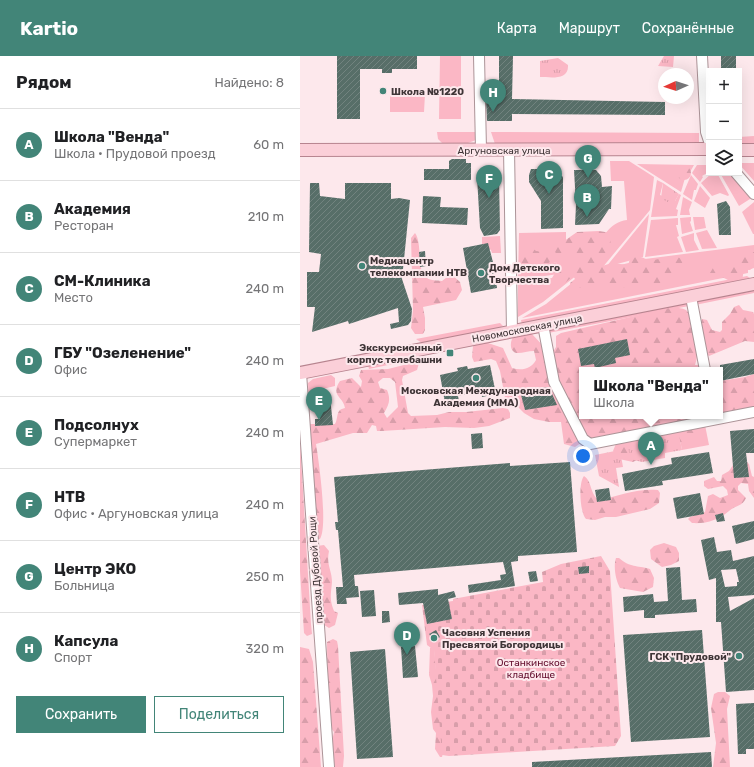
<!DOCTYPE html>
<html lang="ru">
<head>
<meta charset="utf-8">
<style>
  body { margin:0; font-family:Rubik,sans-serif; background:#f2f2f2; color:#202124 }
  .controls { position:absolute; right:12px; top:12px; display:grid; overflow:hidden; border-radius:0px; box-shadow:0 4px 16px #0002 }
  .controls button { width:36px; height:36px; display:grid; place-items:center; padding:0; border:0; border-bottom:1px solid #e0e0e0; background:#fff; color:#202124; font:20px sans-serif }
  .compass { position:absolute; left:358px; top:12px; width:36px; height:36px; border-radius:50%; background:#fff; box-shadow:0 4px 16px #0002; rotate:267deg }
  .you { position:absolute; left:283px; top:400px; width:14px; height:14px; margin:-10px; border:3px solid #fff; border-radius:50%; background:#1a73e8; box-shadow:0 0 0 6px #1a73e833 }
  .badge { display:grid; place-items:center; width:26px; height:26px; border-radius:50%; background:#428578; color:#fff; font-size:13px; font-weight:700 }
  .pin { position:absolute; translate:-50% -33px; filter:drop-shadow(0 1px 2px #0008) }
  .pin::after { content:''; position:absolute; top:21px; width:14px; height:12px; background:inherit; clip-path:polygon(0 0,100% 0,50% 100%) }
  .popup { position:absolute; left:279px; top:311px; width:144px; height:52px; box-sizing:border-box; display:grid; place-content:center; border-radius:0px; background:#fff; filter:drop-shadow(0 1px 3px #0005); font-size:13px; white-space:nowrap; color:#757577 }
  .popup b { font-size:15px; color:#202124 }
  .popup::after { content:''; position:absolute; left:50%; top:100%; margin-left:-8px; border:8px solid transparent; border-top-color:#fff }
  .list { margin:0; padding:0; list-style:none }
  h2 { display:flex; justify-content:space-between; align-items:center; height:52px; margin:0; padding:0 16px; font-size:17px }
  h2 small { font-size:13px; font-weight:400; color:#757577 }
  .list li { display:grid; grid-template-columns:26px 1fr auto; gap:12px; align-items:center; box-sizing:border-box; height:72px; padding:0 16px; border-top:1px solid #e0e0e0 }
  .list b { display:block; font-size:15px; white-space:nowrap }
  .list p { margin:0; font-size:13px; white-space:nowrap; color:#757577 }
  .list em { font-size:13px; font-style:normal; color:#757577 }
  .actions { display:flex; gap:8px; padding:12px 16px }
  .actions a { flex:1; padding:9px 0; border:1px solid #428578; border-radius:0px; text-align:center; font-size:14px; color:#428578 }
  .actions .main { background:#428578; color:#fff }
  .icon { flex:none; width:22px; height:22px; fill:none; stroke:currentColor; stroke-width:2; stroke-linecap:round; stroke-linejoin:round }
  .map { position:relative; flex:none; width:454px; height:711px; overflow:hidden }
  header { display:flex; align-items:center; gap:24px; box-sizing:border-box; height:56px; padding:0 20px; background:#428578; color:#fff }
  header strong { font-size:19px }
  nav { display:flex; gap:22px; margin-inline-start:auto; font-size:14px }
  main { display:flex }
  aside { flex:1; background:#fff }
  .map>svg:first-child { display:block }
</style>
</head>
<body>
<header>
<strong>Kartio</strong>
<nav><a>Карта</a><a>Маршрут</a><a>Сохранённые</a></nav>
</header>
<main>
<aside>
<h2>Рядом<small>Найдено: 8</small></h2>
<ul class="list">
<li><span class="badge">A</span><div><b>Школа &quot;Венда&quot;</b><p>Школа · Прудовой проезд</p></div><em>60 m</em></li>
<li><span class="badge">B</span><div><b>Академия</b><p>Ресторан</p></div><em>210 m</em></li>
<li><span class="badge">C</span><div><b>СМ-Клиника</b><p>Место</p></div><em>240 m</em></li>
<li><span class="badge">D</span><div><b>ГБУ &quot;Озеленение&quot;</b><p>Офис</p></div><em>240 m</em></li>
<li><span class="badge">E</span><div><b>Подсолнух</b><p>Супермаркет</p></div><em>240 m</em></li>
<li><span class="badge">F</span><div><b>НТВ</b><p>Офис · Аргуновская улица</p></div><em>240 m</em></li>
<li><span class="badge">G</span><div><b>Центр ЭКО</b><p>Больница</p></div><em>250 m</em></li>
<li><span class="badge">H</span><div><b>Капсула</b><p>Спорт</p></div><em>320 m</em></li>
</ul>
<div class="actions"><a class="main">Сохранить</a><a>Поделиться</a></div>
</aside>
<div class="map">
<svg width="454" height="711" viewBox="0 0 454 711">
  <defs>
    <pattern id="forest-firs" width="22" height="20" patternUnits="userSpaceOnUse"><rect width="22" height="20" fill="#fbb7c5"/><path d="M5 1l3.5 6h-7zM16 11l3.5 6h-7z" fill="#d89eaa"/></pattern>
    <pattern id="cemetery-stones" width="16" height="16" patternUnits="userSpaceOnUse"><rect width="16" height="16" fill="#fbb7c5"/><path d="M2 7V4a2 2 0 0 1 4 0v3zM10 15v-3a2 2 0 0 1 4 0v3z" fill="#d89eaa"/></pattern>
    <pattern id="park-tufts" width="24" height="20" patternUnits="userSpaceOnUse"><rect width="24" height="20" fill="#fbb7c5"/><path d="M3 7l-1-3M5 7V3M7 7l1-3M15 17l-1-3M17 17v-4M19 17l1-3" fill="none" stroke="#d89eaa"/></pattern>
    <pattern id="building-hatch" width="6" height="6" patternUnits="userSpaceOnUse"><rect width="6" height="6" fill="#576e68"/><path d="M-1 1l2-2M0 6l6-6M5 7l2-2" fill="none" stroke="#72837f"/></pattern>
  </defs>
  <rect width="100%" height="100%" fill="#fde8ec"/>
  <path fill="#fbb7c5" d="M140,0h21v63h-22z
    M90,37l35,1 -1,18h-34z
    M137,76h40l-1,8 -8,3h-26l-4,-4z
    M191,76l208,1v11h-204z
    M454,80v8h-15v-7z
    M310,105h19l25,16 -4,33 -48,58 -14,3c8,-19 15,-48 39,-51l-3,-39h-13z
    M439,107h15v18l-15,-17z
    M337,108l57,1 -8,14 -1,-1 -4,14z
    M397,109h12v7l-7,4 1,1 -3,5 -8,-9z
    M412,117h5l12,22 -1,1 -8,-3 -8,3 -11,-13z
    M420,117h10l20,23v3l-11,7z
    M391,119l7,9 -2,6h-2l-2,10 -9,-6z
    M357,124l6,3 -3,12 15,6 4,-7 2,1 -5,14 2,1 -1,6 -26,1z
    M400,130l10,12 -5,10 -11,-7z
    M383,141l9,5 -3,8 1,5h-10z
    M454,146v32h-1l-11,-22z
    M349,158l-6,43 -37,10z
    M391,161v4l-1,1 3,9 -11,3 -2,-16z
    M393,161h11l2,11 -11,2z
    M378,162v7h-2l3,11 -2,1 6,15 -38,5 6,-37z
    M407,174l10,18 -15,1 -6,-16z
    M266,176v8l24,-1 -4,32 -28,3 -2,-12 -18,7v8l-20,2 1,-46z
    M394,177v7l5,10 -13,2 -5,-15z
    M200,180l1,17h-9l-1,-3 -9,-6v-7z
    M454,189v23l-6,2v3l-226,45 24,-14 37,-30 62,-15z
    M277,219l-34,27 -25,15v-35z
    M447,220l3,2 -228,47 -1,-5z
    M454,235v2l-59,12 2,-4z
    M385,248l4,2 -141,27 3,-3z
    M200,267l3,3 -5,2 -76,15 -6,-4z
    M118,300l3,2 -52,11 -1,-4z
    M31,319l4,3v8l-21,5 -1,13 -4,2 -1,-23 5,-4z
    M405,369l4,20 -27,5 -4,-20z"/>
  <path fill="url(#forest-firs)" fill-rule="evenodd" d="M377 117a7 7 0 1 1 14 0a7 7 0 1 1-14 0Z
    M277,176l22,-1 12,2 -1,17 -9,6 -2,7 -7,6 20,-6 16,2 2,-6c12,-5 11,0 21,1 11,0 20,-7 31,-1l1,7 -8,12 -13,3 -5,5 -20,-2 -7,3 -21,1 -9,-5c-10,7 -19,5 -30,3v-3l5,-4 -2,-3 -8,7h-10l-3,-5 3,-5c8,-1 13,-6 21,-5l6,-8 -2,-6c-9,1 -14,-3 -22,0l-5,-3 -2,-6 3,-5 6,4z
    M115,177c8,11 1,40 12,45 4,3 10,2 15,3l9,-7 9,8 2,8 -6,10 -33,7 2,11v12l-2,4h-8l-4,-6 2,-18 -2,-72z
    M229,189l7,6 10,1 6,8 -13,11h-7l-11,5 -5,-5 4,-8 2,-13z
    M454,196v14l-4,4 -6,-1 -2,12 -8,2 -14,-7 -5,2 -5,-5 3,-5 16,-5 13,-1 1,-6z
    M439,249l4,5 10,2 1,2v28l-9,-1 -36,15 -3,-3 -5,-30 1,-4 5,1 5,10 8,2 2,-2v-8l8,-8 4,-7z
    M374,251c4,1 8,1 12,3 13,11 14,41 9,55h4l6,5h-123v46h109l-9,9 14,2 2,7 -3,3 -47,17 -15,8 -14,-3 -6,-8 4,-10 -30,-2 -12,8 -11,-3 -3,-22h-12l-15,-3 -10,-6 -8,-8 -10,-2 -6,-32 -4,-10 -5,-2 -17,3 -2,-5 1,-11 9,-5 21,7 9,20c10,3 19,1 24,-8l-2,-9c-6,0 -11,2 -16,2 -9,0 -9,-13 -3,-18 4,-2 11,-2 16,-2l17,18 5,1 3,-5v-11l5,-3z
    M116,306l3,1 -2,7 -14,6 -1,4 6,33 3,3 26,-1 12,-3h17l37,-4 5,1 2,4v5l-21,8 -15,2 -29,-1 -63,4h-5l-1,-5 -4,-1 -5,8h-14l-37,11c3,18 12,82 4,95h-4l-10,-115h29c4,-7 0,-14 10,-16 -2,-12 -15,-12 -5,-27l12,-3 9,9 1,-6 -3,-5 2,-6 27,-1zM83,322h7l5,4 3,25 -11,11 -3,-5c5,-9 7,-13 3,-23l-7,-2 -2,-6z
    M454,318v35l-29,5 -5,-4v-29l25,-4z
    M0,385l11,183 1,10 -5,2 -3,-3 -4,-62z
    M446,405l3,3 3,12 2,1v21l-5,-7 -1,-7 -7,-1 -3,3v4l8,8c-4,9 -10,7 -17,13 -10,9 -23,13 -37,12l-4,-4 2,-2 15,-5 3,-16 5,-2 7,4 8,-3 -1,-5 -4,-4 -15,3 -4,-3v-5l10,-4 3,4h4l1,-6 7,-4 6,-9z
    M284,420c9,6 5,18 16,25 17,-6 40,-13 58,-11l2,3 -1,10 -9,6 -34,8h-11l-10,3 -9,-1c-6,-6 -8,-36 -2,-43z
    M364,487l12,4 3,6v8l-8,4 -9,2 -11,-8 -1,-9 4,-4z
    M24,489l5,6c-3,14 3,19 3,31 -1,12 -3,17 2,29l4,2 -3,12 -6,3 -8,-5 -3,-44 2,-17 -2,-3 -1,-13z
    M316,502h3c12,10 17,7 31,11l4,9 -1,9 -10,5 -23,-4c-4,-7 -7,-21 -4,-30z
    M113,576l2,3 -1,5 -20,-3 1,-3z
    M33,583l4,2 1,5 6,110 -1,11h-8l-4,-21 3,-14 -6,-8 -1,-82z
    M132,590h2l9,107 -1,4h-2l-5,-8 1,-16 -3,-4 -2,-17 2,-16 -1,-11 -3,-10 1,-27z
    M0,591l9,2 4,13 8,105h-21z
    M418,636h7l5,4 -3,13 3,58h-17l3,-24 -5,-35 3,-14z"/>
  <path fill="url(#cemetery-stones)" d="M301,500l9,15 11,165 -6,10 -166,10 -7,-1 -8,-105 -7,-5 -5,-40 31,-4v-2l90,-17 -1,-10 19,-8z"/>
  <path fill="url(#park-tufts)" d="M364,0h10l-1,11 -15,-1z
    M258,2l10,7c1,16 -18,12 -28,12v-16z
    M363,127l16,11 -4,7 -8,1 -6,-4z
    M256,206l2,12 -20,3 -1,-8z
    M378,374l4,20 -17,3v5l-23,4 -12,-3 -3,-19z
    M320,394l3,17 -7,1 3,19 -20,-11 -4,-21z"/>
  <path fill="url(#building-hatch)" fill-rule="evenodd" d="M37,0h80v13h-25v4h-10v-4h-22v50h-23z
    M199,0h14l-1,43 153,3v13l-153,-1v7h-25l-1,-20h13z
    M421,0h15v15h-15z
    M152,103h14v4h5v17h-47v-11h25v-8z
    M231,113h19l6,2 7,6v51l-22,1v-28l-12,-19v-7z
    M274,114h22l5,6 1,11 10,-1 -1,23h-2l-10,15 -24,1 1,-20z
    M199,120l1,54 -3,4 -13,2 -4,-8 -3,-51z
    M10,127h9l1,13 25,3v-16h46v16l8,-1 11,2 -8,79 10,30 -1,12 -3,4 -17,4 -1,-5 9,-2 -1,-14 -49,16 -1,-3 -36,11 3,-25h-8v-35h12l2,-18 -12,-2z
    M123,140l18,1 -1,10 28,1 -1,17 -45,-2z
    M426,145l4,6 1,28h-12l-2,-31z
    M188,187l6,23 3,22 -26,5 -8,-45z
    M125,195l1,15 -6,1 -1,-15z
    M327,283l3,16 -15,3 1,5 -21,5 -1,-4 -13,2 -3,-17z
    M454,303v15l-34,7v-16z
    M190,309l6,29 -14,3 -1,-5 -23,4 1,5 -14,2 -5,-28 18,-4 -1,-3 10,-2 1,3z
    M249,331l8,18 -32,5 -5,-19z
    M19,341h11l3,28 -18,1v-7h5z
    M454,373v24h-8l3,24 -15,1 -4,-47z
    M182,377l1,15 -11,1 -1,-15z
    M409,396l4,21 -51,8 1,4 -38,6 -3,-17 50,-10 -1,-6z
    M270,406l7,90 -59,4v5l-7,1 4,24 -46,7 -1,-8 33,-5 -1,-5 6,-1 -3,-12 -149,13 1,11h3l1,11 -13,1 1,6h-10l-1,-17h7l-5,-57h-2l-1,-8h3l-4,-45 176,-14v3z
    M309,432l2,12 -14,2 -2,-12z
    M400,437l4,21 -27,5 -4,-21z
    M423,457l2,8 -8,1 -2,-7z
    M454,465v18l-18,5 -4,-18z
    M414,481l3,15 14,-2 2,11 21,-5v39l-26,2 2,14 24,-13v92l-28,2 -5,-70h-5v-44l-7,2 -8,-40zM436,513l3,13h-2v4l-12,1 -4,-17z
    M289,510v7l-10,1 -1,-7z
    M380,511l2,33 14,-1 1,13 -42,3v3h-11v-8l-20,2 -1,-15 30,-3 1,8 14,-1 -2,-33z
    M236,515l2,10 -8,1 -2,-10z
    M138,533v6l16,-4 2,6 -8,2 4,20 -25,5 -4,-21 -24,2 -1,-12z
    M74,534l2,26 -14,1 -2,-26z
    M82,555h7l1,11 -8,1z
    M136,574l4,7 -6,4 -5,-7z
    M402,574l8,107 -79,5 -8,-107z
    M115,590l3,31 -15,1 -2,-31z
    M85,593l8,108 -36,2 -7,-107z
    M454,647v46h-8v5h-8l-2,-50z
    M411,696l1,15h-180v-5z"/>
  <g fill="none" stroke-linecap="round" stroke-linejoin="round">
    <g stroke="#ac9498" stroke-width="12">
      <path id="minor" d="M179,0l2,93
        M402,0l4,76 3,9
        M209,93l3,182
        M436,117l18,21
        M391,241l14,73
        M243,269l11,57 29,57 7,5 164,-32
        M1,317l28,394"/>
    </g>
    <g stroke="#b7848f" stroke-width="14">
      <path id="major" d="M0,94l409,-1
        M439,94h15
        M0,317l454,-89"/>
    </g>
    <use href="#minor" stroke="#fff" stroke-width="10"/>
    <use href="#major" stroke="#fbcfd8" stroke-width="12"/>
  </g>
  <g fill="#428578" stroke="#fde8ec" stroke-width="1.5">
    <circle cx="83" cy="35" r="4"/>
    <circle cx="62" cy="210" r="4"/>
    <circle cx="181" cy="217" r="4"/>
    <rect x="146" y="293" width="8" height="8" rx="2"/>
    <circle cx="176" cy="322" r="4"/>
    <circle cx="134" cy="582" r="4"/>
    <circle cx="439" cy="600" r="4"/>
  </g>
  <g text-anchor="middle" stroke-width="4" stroke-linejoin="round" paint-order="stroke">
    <g font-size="10" font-weight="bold" fill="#3f3537" stroke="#fde8ec" text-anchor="start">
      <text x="91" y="39">Школа №1220</text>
      <text x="70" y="208">Медиацентр<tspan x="70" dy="12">телекомпании НТВ</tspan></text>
      <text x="189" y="215">Дом Детского<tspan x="189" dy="12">Творчества</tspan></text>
      <text x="142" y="295" text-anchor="end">Экскурсионный<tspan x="142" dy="12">корпус телебашни</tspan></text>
      <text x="176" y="338" text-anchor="middle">Московская Международная<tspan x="176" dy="12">Академия (ММА)</tspan></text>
      <text x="142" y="580">Часовня Успения<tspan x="142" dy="12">Пресвятой Богородицы</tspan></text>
      <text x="431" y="604" text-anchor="end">ГСК "Прудовой"</text>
    </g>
    <g font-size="10" fill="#3f3537" stroke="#fde8ec">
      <text x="204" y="98">Аргуновская улица</text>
      <text transform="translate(227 272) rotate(-11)" y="4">Новомосковская улица</text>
      <text transform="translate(15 514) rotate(-94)" y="4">проезд Дубовой Рощи</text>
    </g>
    <g font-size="10" fill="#630c2c" stroke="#fde8ec">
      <text x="231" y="610">Останкинское<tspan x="231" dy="12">кладбище</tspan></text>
    </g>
  </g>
</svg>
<div class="controls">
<button>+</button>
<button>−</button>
<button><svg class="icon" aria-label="layers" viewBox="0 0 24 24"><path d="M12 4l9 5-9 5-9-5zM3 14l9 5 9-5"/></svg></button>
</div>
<svg class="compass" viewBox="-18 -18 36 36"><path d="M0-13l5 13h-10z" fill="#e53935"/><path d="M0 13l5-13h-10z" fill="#757577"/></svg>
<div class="you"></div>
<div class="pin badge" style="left:351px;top:409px">A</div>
<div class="popup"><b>Школа &quot;Венда&quot;</b>Школа</div>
<div class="pin badge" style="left:287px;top:161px">B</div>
<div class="pin badge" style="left:249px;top:138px">C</div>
<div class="pin badge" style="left:107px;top:599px">D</div>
<div class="pin badge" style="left:19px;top:364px">E</div>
<div class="pin badge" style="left:189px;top:142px">F</div>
<div class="pin badge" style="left:288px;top:122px">G</div>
<div class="pin badge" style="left:193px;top:56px">H</div>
</div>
</main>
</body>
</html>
